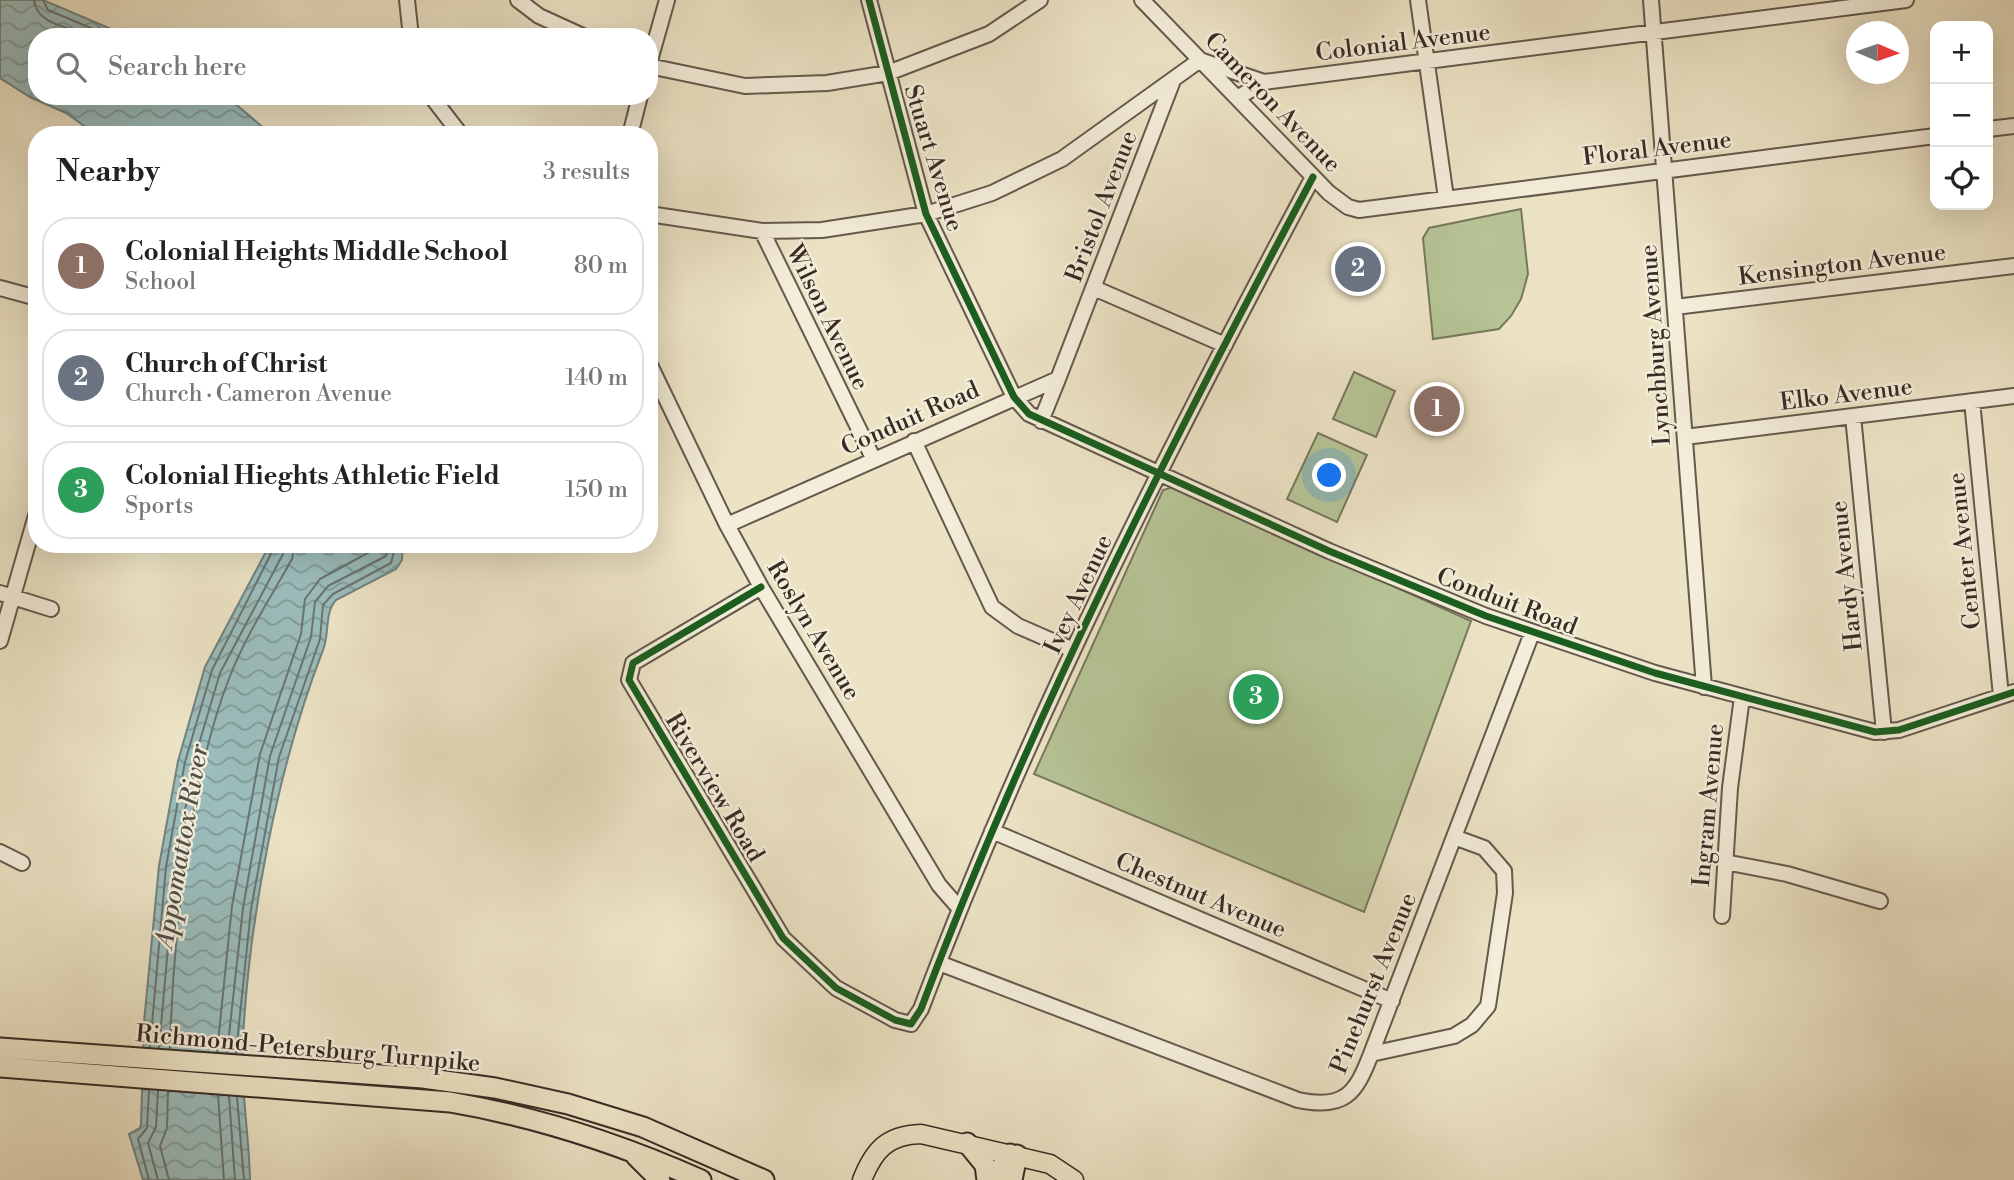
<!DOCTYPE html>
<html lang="en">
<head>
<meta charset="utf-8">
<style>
  body { margin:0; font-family:"Libre Bodoni",serif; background:#f2f2f2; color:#222 }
  .controls { position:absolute; right:21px; top:21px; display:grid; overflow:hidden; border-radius:14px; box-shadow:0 7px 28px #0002 }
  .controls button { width:63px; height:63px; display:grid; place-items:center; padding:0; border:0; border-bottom:2px solid #e0e0e0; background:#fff; color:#222; font:35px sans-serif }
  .compass { position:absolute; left:1846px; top:21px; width:63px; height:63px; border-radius:50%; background:#fff; box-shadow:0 7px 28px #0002; rotate:92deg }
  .you { position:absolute; left:1330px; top:476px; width:24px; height:24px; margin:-18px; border:5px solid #fff; border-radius:50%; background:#1a73e8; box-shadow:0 0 0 10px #1a73e833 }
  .badge { display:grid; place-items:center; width:46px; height:46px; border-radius:50%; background:#d93025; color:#fff; font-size:23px; font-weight:700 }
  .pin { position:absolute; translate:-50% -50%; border:4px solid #fff; box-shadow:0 2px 7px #0006 }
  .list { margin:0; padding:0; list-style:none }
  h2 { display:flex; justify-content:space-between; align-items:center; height:91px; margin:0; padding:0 28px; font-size:30px }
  h2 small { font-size:23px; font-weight:400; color:#767676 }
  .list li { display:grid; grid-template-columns:46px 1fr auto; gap:21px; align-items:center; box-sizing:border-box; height:98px; margin:0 14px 14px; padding:0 14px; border:2px solid #e0e0e0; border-radius:28px }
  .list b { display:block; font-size:26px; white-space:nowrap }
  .list p { margin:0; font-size:23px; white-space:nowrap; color:#767676 }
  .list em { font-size:23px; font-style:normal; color:#767676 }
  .icon { flex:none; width:38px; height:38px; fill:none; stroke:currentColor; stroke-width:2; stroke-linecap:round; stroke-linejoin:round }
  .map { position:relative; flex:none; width:2014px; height:1180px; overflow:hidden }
  .search { position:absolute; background:#fff; box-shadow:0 7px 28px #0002; left:28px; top:28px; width:630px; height:77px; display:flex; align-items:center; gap:18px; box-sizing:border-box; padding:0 24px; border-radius:28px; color:#767676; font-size:26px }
  .panel { position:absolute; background:#fff; box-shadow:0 7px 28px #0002; left:28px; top:126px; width:630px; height:427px; border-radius:28px }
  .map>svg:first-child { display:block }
</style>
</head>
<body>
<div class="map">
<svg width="2014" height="1180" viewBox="0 0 2014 1180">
  <defs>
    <pattern id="water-waves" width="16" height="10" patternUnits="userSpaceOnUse" patternTransform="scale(1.75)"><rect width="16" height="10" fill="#9bbdbc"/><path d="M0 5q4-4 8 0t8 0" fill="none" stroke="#7f9a99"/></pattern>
  </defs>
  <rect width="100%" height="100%" fill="#ece3c5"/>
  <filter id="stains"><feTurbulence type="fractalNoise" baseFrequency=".00286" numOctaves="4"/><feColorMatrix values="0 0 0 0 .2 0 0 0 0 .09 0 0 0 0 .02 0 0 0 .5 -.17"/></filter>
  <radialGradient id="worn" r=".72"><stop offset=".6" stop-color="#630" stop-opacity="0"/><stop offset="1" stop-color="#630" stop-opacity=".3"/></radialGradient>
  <path fill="#b6c496" stroke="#77785e" stroke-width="2" d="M1521,209l7,65 -7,25 -10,17 -12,13 -66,10 -10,-101 6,-10z
    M1354,372l41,19 -19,46 -43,-18z
    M1318,433l49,22 -30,67 -50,-23z
    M1173,487l298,134 -107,291 -330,-138 129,-284z"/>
  <path fill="url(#water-waves)" stroke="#738380" stroke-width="2" d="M0,0h43l87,37h-93v59h189l46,39h-175l-31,-22 -36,-16 -30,-19z
    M270,544h133l-1,16 -6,9 -60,31c-12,13 -6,33 -13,50 -45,116 -73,262 -80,388 -3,48 6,94 7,142h-107l-14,-46 11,-6 1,-4 3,-102 15,-156 19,-105 27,-94z"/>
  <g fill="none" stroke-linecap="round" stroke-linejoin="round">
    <path stroke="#6a7470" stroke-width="2" d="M34,0c2,26 41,28 60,37
      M43,0l5,10 64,27
      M150,1047l16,-180 19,-105 27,-92 64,-126
      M159,1048l16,-179 18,-105 27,-91 63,-119 2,-10
      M170,1049c3,-112 19,-269 60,-373 16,-41 41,-79 62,-117l3,-15
      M217,1052l15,-146 28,-152 41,-120 4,-35 15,-20 55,-30 2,-5
      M227,1053l16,-145 27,-152 41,-119 4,-35 13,-16 58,-30 2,-12
      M236,1053l15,-144 28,-152 41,-118 3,-34 10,-11 58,-31 5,-19
      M149,1090l-2,38 -9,11 11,41
      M158,1091l-2,36 -8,16 10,37
      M168,1091l-1,37 -7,18 9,34
      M218,1095l6,85
      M229,1096l6,84
      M237,1097l7,83"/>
    <g stroke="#65594d" stroke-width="18">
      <path id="minor" d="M407,0l4,37
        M518,0l21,16 46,21
        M869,0l57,214 88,183 15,17 300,137 157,65 169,57 220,59 24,-2 115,-38
        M1142,0l187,193 19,14 11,3 576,-74
        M1418,0l28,198
        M1651,0l53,687
        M649,64l18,-64
        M649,66l96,20 82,-3 61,-10 101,-39 51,-34
        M431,96l30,39
        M1237,98l27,-16
        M1988,129l26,-3
        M630,135l10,-39
        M649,214l113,17 60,-1 104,-16 66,-21 70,-34 138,-99 64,22 642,-82
        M762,231l112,229
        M0,288l37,10
        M1094,288l131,57
        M1675,307l339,-41
        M649,363l78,162 34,62 178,298 20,23
        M1972,401l29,295
        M1853,416l31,316
        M1041,421l17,-42
        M1685,437l329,-41
        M914,441l78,166 26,19 55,24
        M727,525l331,-146 114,-296
        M761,587l-128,76 -4,17 154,258 53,50 59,32 16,4 10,-15c108,-288 248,-562 392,-832
        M0,593l51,16
        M0,641l37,-129
        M992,831l400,170
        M0,852l22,11
        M1725,862l62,12 93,27
        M1722,916l8,-128 12,-91
        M939,963l359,137c47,10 58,-7 73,-46l161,-421
        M1371,1054l83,-18 18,-11 16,-19 17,-113 -1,-22 -20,-23 -30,-11"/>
    </g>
    <g stroke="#382b25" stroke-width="21">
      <path id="major" d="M862,1180c12,-30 25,-45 59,-46l129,30 24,16"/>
    </g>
    <g stroke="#382b25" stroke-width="23">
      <path id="highway" d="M0,1048l423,30 72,10 73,16 75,23 121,53
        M0,1067l450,35c88,15 170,42 251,78
        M967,1143l18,22 2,15
        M636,1156l24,24
        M993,1180l17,-26
        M1012,1180l5,-25"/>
    </g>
    <use href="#minor" stroke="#f3edd9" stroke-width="14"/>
    <use href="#major" stroke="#ece3c5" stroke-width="18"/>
    <use href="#highway" stroke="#ece3c5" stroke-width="19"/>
    <g stroke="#f3edd9" stroke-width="11">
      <path id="cycleway" d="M869,0l57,214 88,183 15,17 300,137 157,65 169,57 220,59 24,-2 115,-38
        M761,587l-128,76 -4,17 154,258 53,50 59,32 16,4 10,-15c108,-288 248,-562 392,-832"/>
    </g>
    <use href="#cycleway" stroke="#1b5e20" stroke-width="7"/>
  </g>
  <g text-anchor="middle" stroke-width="5" stroke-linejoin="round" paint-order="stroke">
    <g font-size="24" fill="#382b25" stroke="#f3edd9">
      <text transform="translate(1403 42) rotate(-7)" y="8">Colonial Avenue</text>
      <text transform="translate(1273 102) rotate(46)" y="8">Cameron Avenue</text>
      <text transform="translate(1657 148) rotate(-7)" y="8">Floral Avenue</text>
      <text transform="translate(934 158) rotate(73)" y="8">Stuart Avenue</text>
      <text transform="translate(1101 206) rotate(-69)" y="8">Bristol Avenue</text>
      <text transform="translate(1842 264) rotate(-7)" y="8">Kensington Avenue</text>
      <text transform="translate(828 317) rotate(64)" y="8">Wilson Avenue</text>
      <text transform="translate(1655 345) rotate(-94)" y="8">Lynchburg Avenue</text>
      <text transform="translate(1846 394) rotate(-7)" y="8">Elko Avenue</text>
      <text transform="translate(910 418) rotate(-24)" y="8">Conduit Road</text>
      <text transform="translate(1964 551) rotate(-96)" y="8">Center Avenue</text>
      <text transform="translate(1846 576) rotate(-96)" y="8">Hardy Avenue</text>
      <text transform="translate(1078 594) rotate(-65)" y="8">Ivey Avenue</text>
      <text transform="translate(1507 601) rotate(21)" y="8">Conduit Road</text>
      <text transform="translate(814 630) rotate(59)" y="8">Roslyn Avenue</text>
      <text transform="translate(715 787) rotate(59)" y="8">Riverview Road</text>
      <text transform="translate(1708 805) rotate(-85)" y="8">Ingram Avenue</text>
      <text transform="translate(1201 895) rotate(23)" y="8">Chestnut Avenue</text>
      <text transform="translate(1373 983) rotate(-68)" y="8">Pinehurst Avenue</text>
      <text transform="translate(308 1048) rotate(5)" y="8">Richmond-Petersburg Turnpike</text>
    </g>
    <g font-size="26" font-style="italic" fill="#51504b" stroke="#f3edd9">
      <text transform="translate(181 846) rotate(-80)" y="9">Appomattox River</text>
    </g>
  </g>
  <rect width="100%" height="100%" filter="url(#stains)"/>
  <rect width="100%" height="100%" fill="url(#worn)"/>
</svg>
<div class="controls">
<button>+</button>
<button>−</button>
<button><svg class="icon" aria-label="locate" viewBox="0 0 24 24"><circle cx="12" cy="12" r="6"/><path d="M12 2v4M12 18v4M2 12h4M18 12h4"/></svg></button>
</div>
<svg class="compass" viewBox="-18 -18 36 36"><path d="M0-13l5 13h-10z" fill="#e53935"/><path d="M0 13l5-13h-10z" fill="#767676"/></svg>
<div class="you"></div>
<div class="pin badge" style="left:1437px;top:409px;background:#8d6e63">1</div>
<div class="pin badge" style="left:1358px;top:269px;background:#6b7280">2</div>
<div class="pin badge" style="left:1256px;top:697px;background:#2e9e5b">3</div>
<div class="search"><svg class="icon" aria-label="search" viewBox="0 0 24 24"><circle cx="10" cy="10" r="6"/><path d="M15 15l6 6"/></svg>Search here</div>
<section class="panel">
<h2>Nearby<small>3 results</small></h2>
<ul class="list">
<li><span class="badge" style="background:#8d6e63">1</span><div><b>Colonial Heights Middle School</b><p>School</p></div><em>80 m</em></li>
<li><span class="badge" style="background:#6b7280">2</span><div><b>Church of Christ</b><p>Church · Cameron Avenue</p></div><em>140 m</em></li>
<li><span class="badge" style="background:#2e9e5b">3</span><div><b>Colonial Hieghts Athletic Field</b><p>Sports</p></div><em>150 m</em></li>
</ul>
</section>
</div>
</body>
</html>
